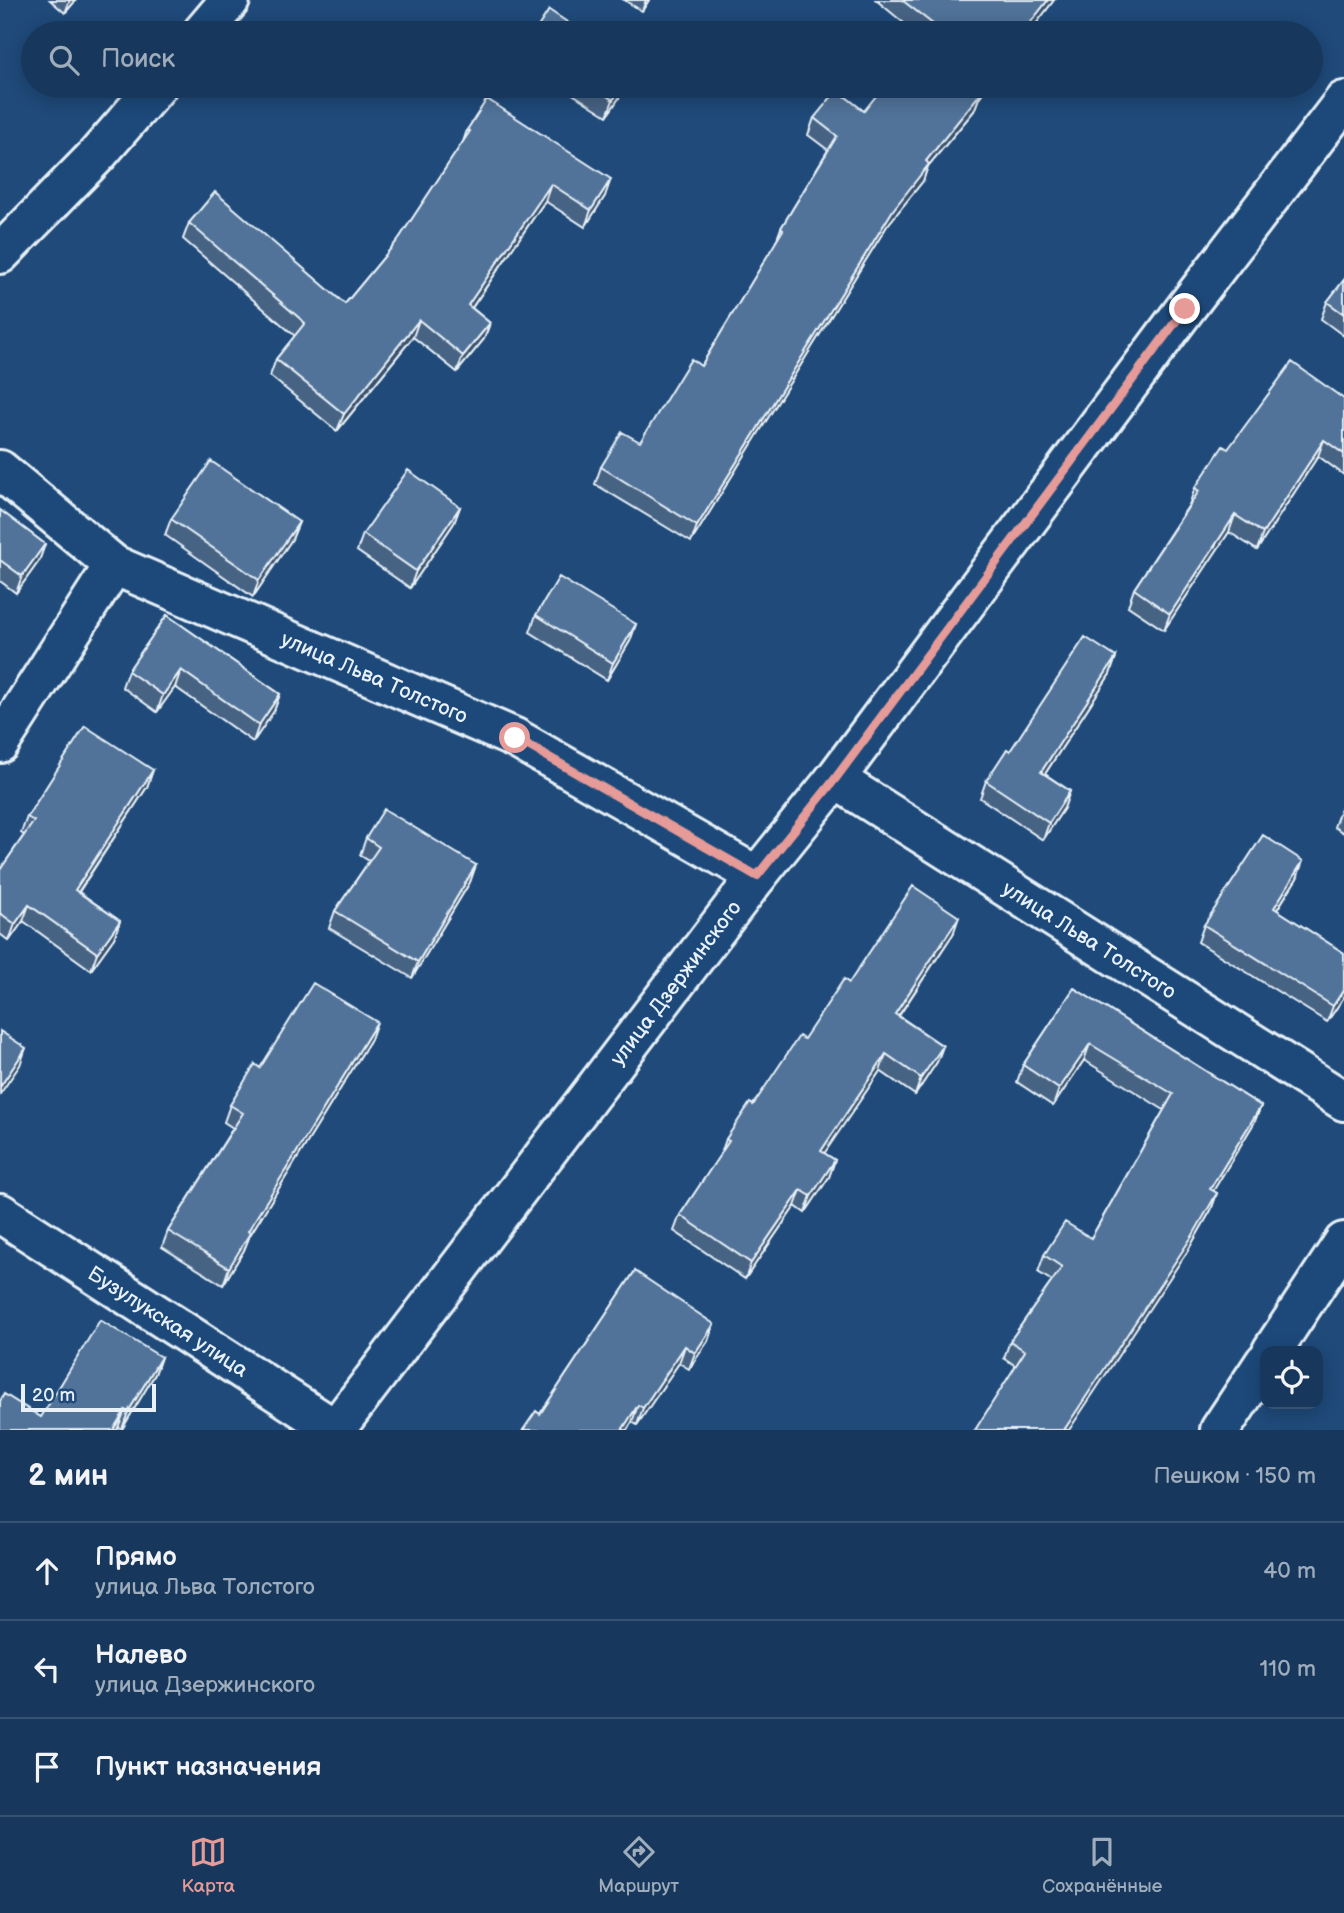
<!DOCTYPE html>
<html lang="ru">
<head>
<meta charset="utf-8">
<style>
  body { margin:0; font-family:"Balsamiq Sans",sans-serif; background:#244365; color:#f1f3f6 }
  .controls { position:absolute; right:21px; bottom:21px; display:grid; overflow:hidden; border-radius:14px; box-shadow:0 4px 18px #0003 }
  .controls button { width:63px; height:63px; display:grid; place-items:center; padding:0; border:0; border-bottom:2px solid #365272; background:#17385c; color:#f1f3f6; font:35px sans-serif }
  .scale { position:absolute; left:21px; bottom:18px; width:135px; box-sizing:border-box; padding-left:7px; border:4px solid #e8f1f8; border-top:0; font-size:19px; line-height:24px; white-space:nowrap; color:#e8f1f8; -webkit-text-stroke:5px #1f4a7a; paint-order:stroke }
  .stop { position:absolute; width:21px; height:21px; margin:-16px; border:5px solid #e69b98; border-radius:50%; background:#fff }
  .stop.end { background:#e69b98; border-color:#fff; box-shadow:0 2px 7px #0008 }
  .list { margin:0; padding:0; list-style:none }
  h2 { display:flex; justify-content:space-between; align-items:center; height:91px; margin:0; padding:0 28px; font-size:30px }
  h2 small { font-size:23px; font-weight:400; color:#9eacbb }
  .list li { display:grid; grid-template-columns:46px 1fr auto; gap:21px; align-items:center; box-sizing:border-box; height:98px; padding:0 28px; border-top:2px solid #365272 }
  .list b { display:block; font-size:26px; white-space:nowrap }
  .list p { margin:0; font-size:23px; white-space:nowrap; color:#9eacbb }
  .list em { font-size:23px; font-style:normal; color:#9eacbb }
  .icon { flex:none; width:38px; height:38px; fill:none; stroke:currentColor; stroke-width:2; stroke-linecap:round; stroke-linejoin:round }
  .map { position:relative; flex:none; width:1344px; height:1430px; overflow:hidden }
  .search { position:absolute; background:#17385c; box-shadow:0 4px 18px #0003; left:21px; right:21px; top:21px; height:77px; display:flex; align-items:center; gap:18px; box-sizing:border-box; padding:0 24px; border-radius:38px; color:#9eacbb; font-size:26px }
  .sheet { height:385px; background:#17385c }
  nav { display:flex; justify-content:space-around; align-items:center; box-sizing:border-box; height:98px; border-top:2px solid #365272; background:#17385c; font-size:19px; color:#9eacbb }
  nav a { display:grid; justify-items:center; gap:4px }
  nav .on { color:#e69b98 }
  .map>svg:first-child { display:block }
</style>
</head>
<body>
<div class="map">
<svg width="1344" height="1430" viewBox="0 0 1344 1430">
  <rect width="100%" height="100%" fill="#1f4a7a"/>
  <filter id="ink" filterUnits="userSpaceOnUse"><feTurbulence type="fractalNoise" baseFrequency=".0143" numOctaves="2"/><feDisplacementMap in="SourceGraphic" scale="14" xChannelSelector="R" yChannelSelector="G"/><feConvolveMatrix kernelMatrix="1 2 1 2 8 2 1 2 1" color-interpolation-filters="sRGB"/></filter>
  <g filter="url(#ink)">
    <g fill="none" stroke-linecap="round" stroke-linejoin="round">
      <g stroke="#e8f1f8" stroke-width="44">
        <g id="minor">
          <path d="M202,33l28,-33"/>
          <path d="M0,254l97,-99 60,-69"/>
          <path id="s1" d="M0,470l114,95 401,173 242,138"/>
          <path d="M0,743l114,-178"/>
          <path id="s2" d="M835,779l509,322"/>
          <path id="s3" d="M0,1213l336,217"/>
          <path d="M1272,1351l72,-109"/>
          <path id="s4" d="M335,1430l422,-554 78,-97 350,-470 159,-208"/>
          <path d="M1220,1430l45,-68"/>
        </g>
      </g>
      <use href="#minor" stroke="#1f4a7a" stroke-width="38"/>
    </g>
    <path fill="#466384" stroke="#e8f1f8" stroke-width="2" d="M50,0h26l-11,13z
      M624,0h25l-7,11z
      M876,0h178l-25,33h-113z
      M560,86h67l-20,30z
      M979,98l-5,13 -46,55 -5,15 -36,45 -196,316 -96,-58 6,-17 39,-25 61,-76 74,-122 6,-16 47,-78 -20,-15 6,-17z
      M467,130l138,66 -20,31 -40,-26 -73,107 18,15 -6,16 -27,33 -44,-35 -76,94 -67,-55 6,-17 19,-23 -112,-97 6,-16 156,81 53,-64 65,-98z
      M1344,280v56l-23,-17 6,-17z
      M1344,399v76l-26,-19 -61,94 -28,-18 -65,98 -36,-24 6,-17 55,-84 6,-17 33,-39z
      M460,507l-6,16 -44,65 -53,-37 6,-17z
      M0,510l45,34 -6,17 -23,32 -16,-12z
      M171,519l128,3 -7,17 -39,58 -88,-62z
      M167,615l113,79 -6,17 -21,31 -78,-55 -18,25 -35,-25 6,-16z
      M536,615l100,9 -6,17 -23,39 -77,-48z
      M1116,657l-6,17 -65,100 25,17 -6,17 -21,32 -63,-42 6,-17 24,-30z
      M153,770l-6,17 -68,105 41,29 -6,17 -23,32 -68,-49 -14,20 -9,-7v-64l24,-35 -3,-2 6,-16z
      M1344,804v29l-10,-6 6,-17z
      M366,838l110,27 -6,17 -58,96 -83,-50 6,-17 34,-50 -9,-6z
      M1297,878l-20,32 67,43v44l-17,25 -129,-80 6,-17z
      M953,934l-54,82 44,30 -6,16 -22,33 -35,-24 -56,82 11,7 -6,17 -24,36 -10,-7 -50,73 -71,-48 6,-16 41,-61 5,-15 78,-100 45,-56z
      M1074,988l187,118 -7,17 -41,68 4,2 -6,17 -24,42 -171,114 -12,-8 6,-17 42,-60 -14,-9 6,-17 47,-17 73,-128 -80,-50 -31,46 -36,-24 6,-17z
      M371,1039l-121,196 -6,15 -21,35 -61,-38 6,-16 65,-103 -9,-6 6,-17 30,-37z
      M635,1271l73,70 -19,28 -10,-6 -42,62 -5,-3 -92,-8z
      M161,1357l-6,17 -33,55 -3,-2 -2,3h-117l41,-13z"/>
    <path fill="#39506b" stroke="#e8f1f8" stroke-width="2" d="M70,0h6l-11,13z
      M646,0h3l-7,11z
      M1048,0h6l-25,33h-7z
      M622,86h5l-20,30 6,-16z
      M981,86h7l-9,12 -5,13 -46,55 -5,15 -36,45 -196,316 6,-16 196,-316 33,-49z
      M611,179l-6,17 -20,31 6,-17z
      M551,184l-6,17 -83,121 6,-17z
      M419,320l-6,17 -76,94 7,-17z
      M490,323l-6,16 -27,33 6,-16z
      M1324,440l-6,16 -61,94 6,-17z
      M460,507l-6,16 -44,65 6,-17z
      M1235,515l-6,17 -65,98 6,-16z
      M299,522l-7,17 -39,58 6,-17z
      M45,544l-6,17 -23,32 6,-17z
      M636,624l-6,17 -23,39 6,-17z
      M1116,657l-6,17 -75,115 6,-17z
      M181,670l-6,17 -18,25 6,-17z
      M280,694l-6,17 -21,31 6,-17z
      M153,770l-6,17 -78,119 6,-16z
      M1070,791l-6,17 -21,32 6,-17z
      M1303,861l-6,17 -30,47 7,-17z
      M476,865l-6,17 -58,96 6,-16z
      M29,905l-6,16 -14,20 6,-17z
      M959,917l-6,17 -64,96 6,-16z
      M120,921l-6,17 -23,32 6,-17z
      M1344,989v8l-17,25 6,-16z
      M377,1022l-6,17 -121,196 -6,15 -21,35 6,-17 19,-37z
      M1090,1044l-6,16 -31,46 6,-17z
      M943,1046l-6,16 -22,33 6,-17z
      M26,1048l-6,17 -20,29v-7z
      M886,1054l-6,17 -65,96 6,-16z
      M1261,1106l-7,17 -50,83 6,-17z
      M835,1160l-6,17 -24,36 6,-17z
      M801,1190l-6,16 -50,73 6,-16z
      M1217,1193l-6,17 -24,42 -118,178h-5z
      M714,1324l-6,17 -19,28 6,-16z
      M685,1346l-6,17 -42,62 6,-17z
      M161,1357l-6,17 -33,55 6,-17z
      M638,1405l-6,17 -5,8h-5z
      M125,1410l-8,20h-4z"/>
    <path fill="#517399" stroke="#e8f1f8" stroke-width="2" d="M902,0h146l-26,33h-95l7,-8z
      M549,10l35,23h-50z
      M592,86h30l-9,14z
      M884,86h97l-5,6 4,2 -54,67 3,3 -36,46 -196,316 -96,-59 21,-35 18,10 51,-83 10,7 82,-136 -2,-2 56,-92 -23,-18 23,-28 27,21z
      M487,99l124,80 -20,31 -40,-26 -83,121 22,18 -27,33 -44,-36 -75,94 -68,-55 29,-36 -116,-100 26,-31 130,112 53,-64 72,-109 -3,-1z
      M1344,280v34l-17,-12z
      M1292,362l52,37v55l-20,-14 -61,93 -28,-18 -65,99 -36,-25 65,-98 -4,-3 28,-42 5,3z
      M211,461l88,61 -40,58 -88,-61z
      M408,470l52,37 -44,64 -53,-37z
      M0,510l45,34 -23,32 -22,-16z
      M559,577l77,47 -23,39 -77,-48z
      M167,615l113,79 -21,31 -78,-55 -18,25 -35,-24z
      M1085,637l31,20 -75,115 29,19 -21,32 -63,-42 21,-32 3,2z
      M85,726l68,44 -78,120 45,31 -23,32 -68,-48 -14,19 -15,-11v-43l34,-49 -7,-4z
      M1344,804v9l-4,-3z
      M384,809l92,56 -58,97 -83,-51 44,-64 -13,-9z
      M1263,835l40,26 -29,47 70,45v36l-11,17 -129,-81z
      M913,886l46,31 -64,97 48,32 -22,32 -35,-24 -65,97 14,9 -24,36 -10,-6 -50,73 -71,-48 49,-74 -3,-2 24,-36 3,2 46,-69 5,3 40,-60 5,4z
      M313,983l64,39 -129,209 2,2 -21,35 -61,-37 75,-118 -13,-8 25,-41 5,4z
      M1074,988l187,118 -51,83 7,4 -24,42 -129,195h-89l50,-79 -15,-10 52,-74 -18,-12 21,-33 26,16 82,-144 -83,-50 -31,45 -36,-24z
      M0,1031l26,17 -26,39z
      M635,1271l79,53 -19,29 -10,-7 -42,62 -5,-3 -16,25h-99l13,-19 4,3z
      M100,1320l61,37 -33,55 -3,-2 -12,20h-113v-29l4,-7 37,23z"/>
  </g>
  <g fill="none" stroke-linecap="round" stroke-linejoin="round" filter="url(#ink)">
    <path stroke="#e69b98" stroke-width="9" d="M515,738l242,138 78,-97 350,-470"/>
  </g>
  <g text-anchor="middle" stroke-width="6" stroke-linejoin="round" paint-order="stroke">
    <g font-size="21" fill="#e8f1f8" stroke="#1f4a7a">
      <text dy="7" stroke="none"><textPath href="#s1" startOffset="432">улица Льва Толстого</textPath></text>
      <text dy="7" stroke="none"><textPath href="#s2" startOffset="301">улица Льва Толстого</textPath></text>
      <text dy="7" stroke="none"><textPath href="#s4" startOffset="562">улица Дзержинского</textPath></text>
      <text dy="7" stroke="none"><textPath href="#s3" startOffset="200">Бузулукская улица</textPath></text>
    </g>
  </g>
</svg>
<div class="controls">
<button><svg class="icon" aria-label="locate" viewBox="0 0 24 24"><circle cx="12" cy="12" r="6"/><path d="M12 2v4M12 18v4M2 12h4M18 12h4"/></svg></button>
</div>
<div class="scale">20 m</div>
<div class="stop" style="left:515px;top:738px"></div>
<div class="stop end" style="left:1185px;top:309px"></div>
<div class="search"><svg class="icon" aria-label="search" viewBox="0 0 24 24"><circle cx="10" cy="10" r="6"/><path d="M15 15l6 6"/></svg>Поиск</div>
</div>
<section class="sheet">
<h2>2 мин<small>Пешком · 150 m</small></h2>
<ul class="list">
<li><svg class="icon" aria-label="ahead" viewBox="0 0 24 24"><path d="M12 20V5M6 11l6-6 6 6"/></svg><div><b>Прямо</b><p>улица Льва Толстого</p></div><em>40 m</em></li>
<li><svg class="icon" aria-label="left" viewBox="0 0 24 24"><path d="M17 20v-9H6M10 6l-5 5 5 5"/></svg><div><b>Налево</b><p>улица Дзержинского</p></div><em>110 m</em></li>
<li><svg class="icon" aria-label="arrive" viewBox="0 0 24 24"><path d="M6 21V4h12l-3 4 3 4H6"/></svg><div><b>Пункт назначения</b></div></li>
</ul>
</section>
<nav>
<a class="on"><svg class="icon" aria-label="map" viewBox="0 0 24 24"><path d="M3 6l6-2 6 2 6-2v14l-6 2-6-2-6 2zM9 4v14M15 6v14"/></svg>Карта</a>
<a><svg class="icon" aria-label="directions" viewBox="0 0 24 24"><path d="M12 3l9 9-9 9-9-9zM9 14v-3h6M13 9l2 2-2 2"/></svg>Маршрут</a>
<a><svg class="icon" aria-label="saved" viewBox="0 0 24 24"><path d="M7 4h10v16l-5-4-5 4z"/></svg>Сохранённые</a>
</nav>
</body>
</html>
